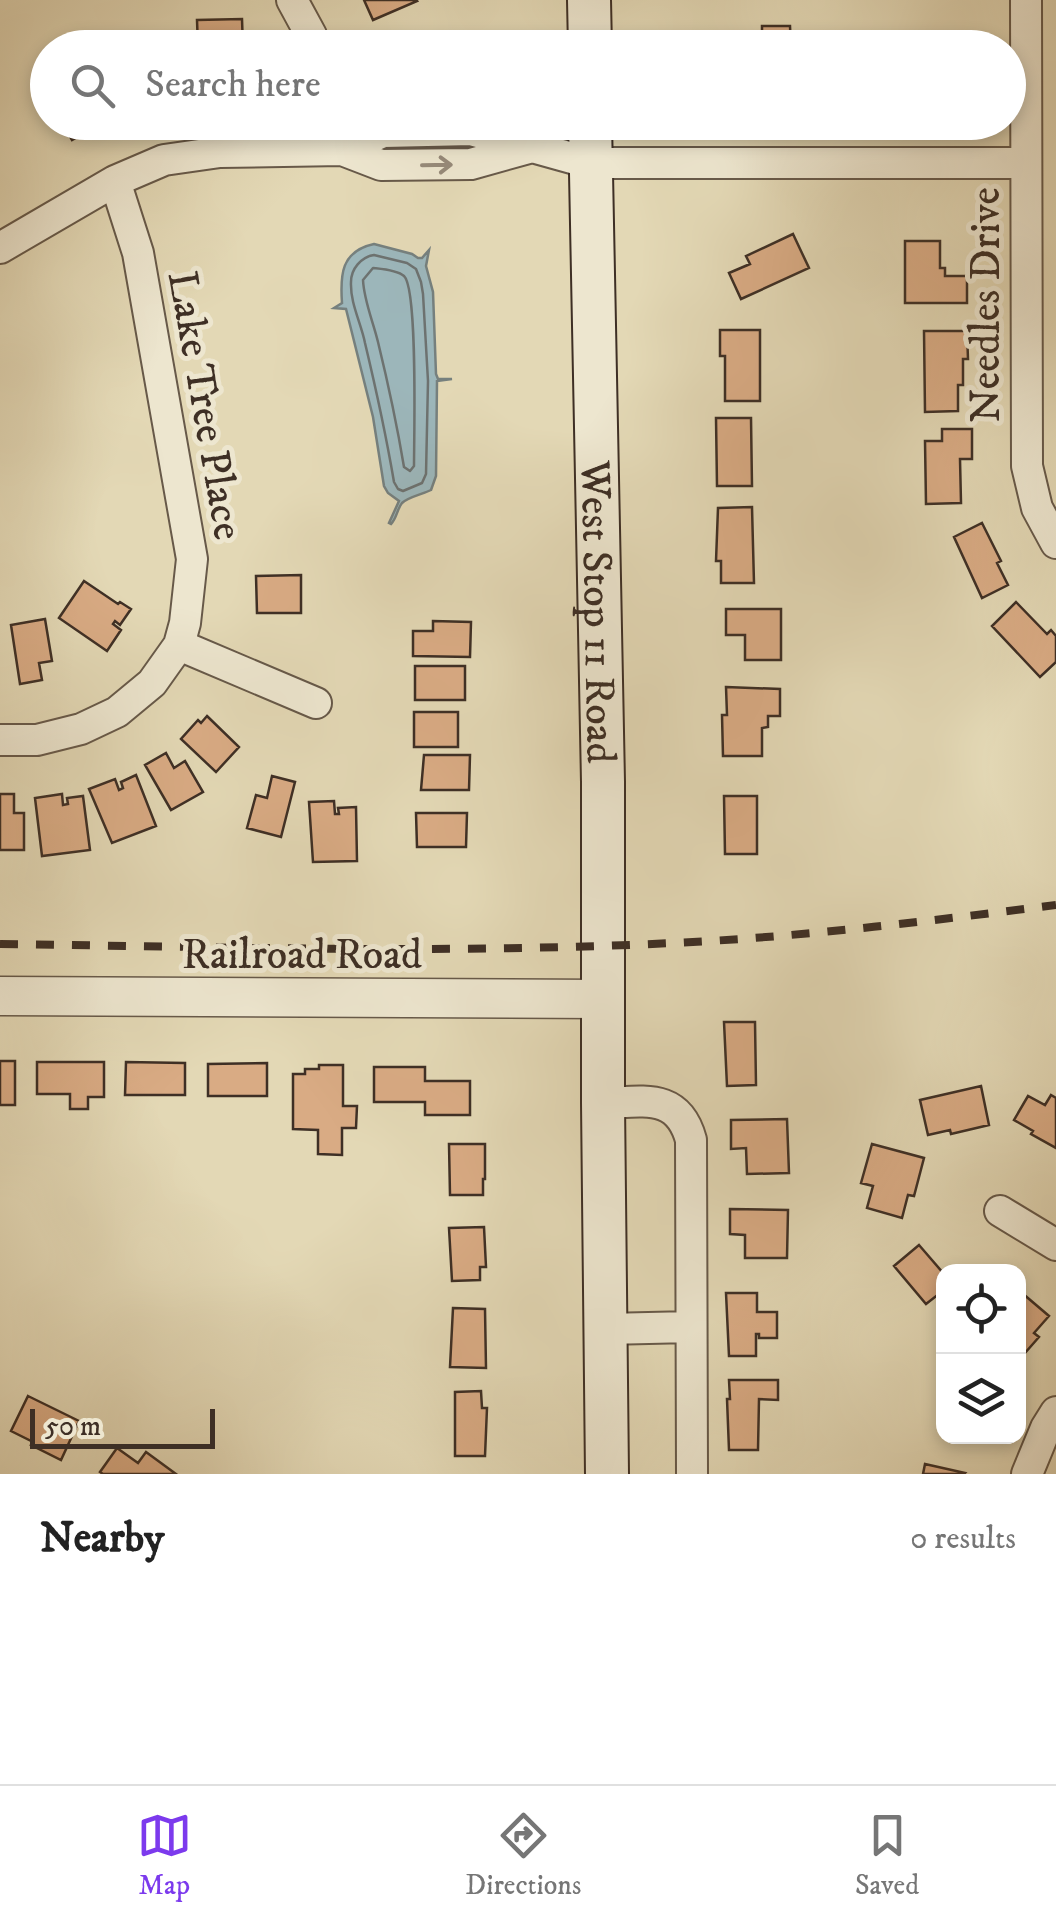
<!DOCTYPE html>
<html lang="en">
<head>
<meta charset="utf-8">
<style>
  body { margin:0; font-family:"IM FELL DW Pica",serif; background:#f2f2f2; color:#222 }
  .controls { position:absolute; right:30px; bottom:30px; display:grid; overflow:hidden; border-radius:20px; box-shadow:0 5px 15px #0003 }
  .controls button { width:90px; height:90px; display:grid; place-items:center; padding:0; border:0; border-bottom:2px solid #e0e0e0; background:#fff; color:#222; font:50px sans-serif }
  .scale { position:absolute; left:30px; bottom:25px; width:185px; box-sizing:border-box; padding-left:10px; border:5px solid #3e2f25; border-top:0; font-size:28px; line-height:35px; white-space:nowrap; color:#3e2f25; -webkit-text-stroke:8px #ede6cf; paint-order:stroke }
  .list { margin:0; padding:0; list-style:none }
  h2 { display:flex; justify-content:space-between; align-items:center; height:130px; margin:0; padding:0 40px; font-size:42px }
  h2 small { font-size:32px; font-weight:400; color:#767676 }
  .icon { flex:none; width:55px; height:55px; fill:none; stroke:currentColor; stroke-width:2; stroke-linecap:round; stroke-linejoin:round }
  .map { position:relative; flex:none; width:1056px; height:1474px; overflow:hidden }
  .search { position:absolute; background:#fff; box-shadow:0 5px 15px #0003; left:30px; right:30px; top:30px; height:110px; display:flex; align-items:center; gap:25px; box-sizing:border-box; padding:0 35px; border-radius:55px; color:#767676; font-size:38px }
  .sheet { height:310px; background:#fff }
  nav { display:flex; justify-content:space-around; align-items:center; box-sizing:border-box; height:140px; border-top:2px solid #e0e0e0; background:#fff; font-size:28px; color:#767676 }
  nav a { display:grid; justify-items:center; gap:5px }
  nav .on { color:#7c3aed }
  .map>svg:first-child { display:block }
</style>
</head>
<body>
<div class="map">
<svg width="1056" height="1474" viewBox="0 0 1056 1474">
  <rect width="100%" height="100%" fill="#e3d8b5"/>
  <filter id="stains"><feTurbulence type="fractalNoise" baseFrequency=".002" numOctaves="4"/><feColorMatrix values="0 0 0 0 .2 0 0 0 0 .09 0 0 0 0 .02 0 0 0 .5 -.17"/></filter>
  <radialGradient id="worn" r=".72"><stop offset=".6" stop-color="#630" stop-opacity="0"/><stop offset="1" stop-color="#630" stop-opacity=".3"/></radialGradient>
  <path fill="#9cb6ba" stroke="#76807e" stroke-width="2.5" d="M374,244l38,10 6,4h4l7,-8 -3,16 7,26 3,82 2,5h14l-15,2 -1,95 -5,14c-8,4 -23,7 -29,13 -5,6 -5,15 -11,21l-2,-1 10,-22 -11,-8 -4,-7 -11,-69 -27,-108 -12,-1 8,-5c-2,-28 -1,-52 32,-59z"/>
  <g fill="none" stroke-linecap="round" stroke-linejoin="round">
    <path stroke="#6d7270" stroke-width="2.5" d="M374,255l33,8 9,6 5,13 2,12 5,87 -2,93 -4,9 -19,8 -5,-2 -4,-7c-8,-47 -18,-93 -29,-139 -4,-20 -15,-40 -14,-61 0,-13 10,-25 23,-27z
      M373,268c9,1 24,2 31,8 14,13 10,163 10,190l-4,5 -6,-4c-7,-42 -16,-84 -26,-125 -5,-21 -14,-41 -15,-62z"/>
  </g>
  <path fill="#d9ab84" stroke="#3e2f25" stroke-width="2.5" d="M364,0h52l1,1 -44,19z
    M242,19l1,29h-45l-1,-28z
    M762,26h28l1,22h-71v-9l42,-1z
    M172,35l4,13h-37l-1,-4z
    M894,36l24,1v11h-24z
    M425,41l1,7h-48v-1z
    M62,122h31l2,5 -23,13z
    M793,234l16,34 -68,31 -12,-26 21,-9 -4,-8z
    M905,241h35v27h5v8h22v27h-62z
    M720,330h40v71h-35v-45h-5z
    M924,331h43l1,28h-5v26h-5v26l-33,1z
    M716,418h35l1,68h-35z
    M942,429h30v30h-12l1,44 -35,1 -1,-63h17z
    M752,507l2,76h-33v-22h-5l2,-53z
    M982,523l19,38 -4,2 11,22 -26,13 -28,-61z
    M301,575v38h-44l-1,-37z
    M84,581l34,23 2,-2 11,7 -11,16 -5,-4 -2,3 8,6 -14,21 -48,-33z
    M1016,602l31,32 4,-4 5,6v26l-16,15 -48,-51z
    M726,609h55v51h-36v-25h-19z
    M45,619l7,42 -13,2 3,17 -22,4 -9,-59z
    M433,621l38,1 -1,35 -57,-1v-25h20z
    M415,666h50v34h-50z
    M726,687l54,2v27h-12v11l-6,1v28h-39l-1,-41h5z
    M414,712h44v35h-44z
    M207,716l32,31 -23,25 -35,-33 17,-19 3,3z
    M166,753l8,15 11,-7 18,31 -32,18 -26,-45z
    M424,755h46l-1,35h-48z
    M136,775l20,51 -44,17 -23,-54 26,-10 4,11 4,-2 -2,-6z
    M272,776l23,6 -14,55 -34,-9 9,-33 11,3z
    M0,794h14v19h10v37h-24z
    M62,794l1,11 5,-1 -1,-6 16,-2 7,54 -48,6 -7,-58z
    M724,796h33v58h-32z
    M334,801l1,13h4l-1,-6 18,-1 1,54 -44,1 -4,-60z
    M416,813h51l-1,34h-49z
    M724,1022h31l1,63 -29,1z
    M0,1061h15v44h-15z
    M37,1062h67v35h-16v12h-18v-15h-33z
    M126,1062l59,1v32h-60z
    M267,1063v33h-59v-32z
    M319,1065h24v41h14l-1,22h-14v27l-24,-1v-24l-25,-1v-55h12v-5h14z
    M374,1067h51v14h45v34h-45v-13h-51z
    M981,1086l8,39 -38,9 -1,-4 -22,5 -8,-35z
    M1051,1095l5,3v50l-25,-14 2,-3 -19,-11 14,-24 17,9z
    M787,1119l2,54 -42,1 -1,-26 -15,1v-29z
    M449,1144h36v35h-2v16h-33z
    M872,1144l52,14 -10,38 -6,-1 -6,23 -35,-10 6,-22 -12,-3z
    M730,1209l58,1 -1,48h-42v-23l-15,-1z
    M484,1227l2,40h-6v13l-28,1 -3,-53z
    M919,1245l25,29v16l-18,14 -32,-38z
    M726,1293h31v19h20v26h-18v-4h-3v22h-27z
    M1022,1293l27,23 -15,17 5,4 -21,24v-63z
    M453,1308l32,1 1,59 -36,-1z
    M729,1380h49v20l-19,-1 -1,51h-29l-2,-51h3z
    M481,1391l1,17h5l-2,48h-30v-64z
    M28,1396l51,25 -18,39 -30,-15 2,-3 -22,-11z
    M117,1448l21,15 8,-11 30,22h-73l-3,-2z
    M925,1464l40,9 -1,1h-41z"/>
  <g fill="none" stroke-linecap="round" stroke-linejoin="round">
    <g stroke="#675949" stroke-width="34">
      <path id="minor" d="M292,0l19,35 3,13
        M1026,0l1,466 10,42 19,35
        M342,150l39,15 90,-1 61,-17
        M0,248l115,-67 49,-21 56,-8 122,-2 41,-18 88,-2 119,33h436
        M179,645l137,58
        M0,740h37l44,-11 36,-17 35,-29 27,-38 6,-22 7,-64 -54,-306 -23,-72
        M603,1103c40,-1 75,-11 88,37l1,334
        M1000,1211l56,34
        M606,1329l85,-2
        M1027,1474l19,-46 10,-16"/>
    </g>
    <g stroke="#675949" stroke-width="41">
      <path id="tertiary" d="M0,996l603,3"/>
    </g>
    <g stroke="#3e2f25" stroke-width="46">
      <g id="secondary">
        <path d="M589,0l1,48"/>
        <path id="s1" d="M590,122l13,660v321l4,371"/>
      </g>
    </g>
    <use href="#minor" stroke="#ede6cf" stroke-width="30"/>
    <use href="#tertiary" stroke="#ede6cf" stroke-width="38"/>
    <use href="#secondary" stroke="#ede6cf" stroke-width="42"/>
    <path stroke="#3e2f25" stroke-width="8" stroke-dasharray="18 18" stroke-linecap="butt" d="M0,944c224,3 449,10 673,-1 128,-6 256,-22 383,-38"/>
  </g>
  <defs><path id="oneway-shaft" d="M-6 0H5M1.5-3L5.5 0L1.5 3" fill="none" stroke-width="1.6" stroke-linecap="round" stroke-linejoin="round" transform="scale(2.5)"/></defs>
  <use stroke="#968a7a" href="#oneway-shaft" transform="translate(437 165) rotate(-1)"/>
  <g text-anchor="middle" stroke-width="10" stroke-linejoin="round" paint-order="stroke">
    <g font-size="42" fill="#3e2f25" stroke="#ede6cf">
      <text transform="translate(984 305) rotate(-90)" y="15">Needles Drive</text>
      <text transform="translate(207 405) rotate(80)" y="15">Lake Tree Place</text>
      <text dy="15" stroke="none"><textPath href="#s1" startOffset="490">West Stop 11 Road</textPath></text>
      <text x="302" y="968">Railroad Road</text>
    </g>
  </g>
  <rect width="100%" height="100%" filter="url(#stains)"/>
  <rect width="100%" height="100%" fill="url(#worn)"/>
</svg>
<div class="controls">
<button><svg class="icon" aria-label="locate" viewBox="0 0 24 24"><circle cx="12" cy="12" r="6"/><path d="M12 2v4M12 18v4M2 12h4M18 12h4"/></svg></button>
<button><svg class="icon" aria-label="layers" viewBox="0 0 24 24"><path d="M12 4l9 5-9 5-9-5zM3 14l9 5 9-5"/></svg></button>
</div>
<div class="scale">50 m</div>
<div class="search"><svg class="icon" aria-label="search" viewBox="0 0 24 24"><circle cx="10" cy="10" r="6"/><path d="M15 15l6 6"/></svg>Search here</div>
</div>
<section class="sheet">
<h2>Nearby<small>0 results</small></h2>
<ul class="list">
</ul>
</section>
<nav>
<a class="on"><svg class="icon" aria-label="map" viewBox="0 0 24 24"><path d="M3 6l6-2 6 2 6-2v14l-6 2-6-2-6 2zM9 4v14M15 6v14"/></svg>Map</a>
<a><svg class="icon" aria-label="directions" viewBox="0 0 24 24"><path d="M12 3l9 9-9 9-9-9zM9 14v-3h6M13 9l2 2-2 2"/></svg>Directions</a>
<a><svg class="icon" aria-label="saved" viewBox="0 0 24 24"><path d="M7 4h10v16l-5-4-5 4z"/></svg>Saved</a>
</nav>
</body>
</html>
